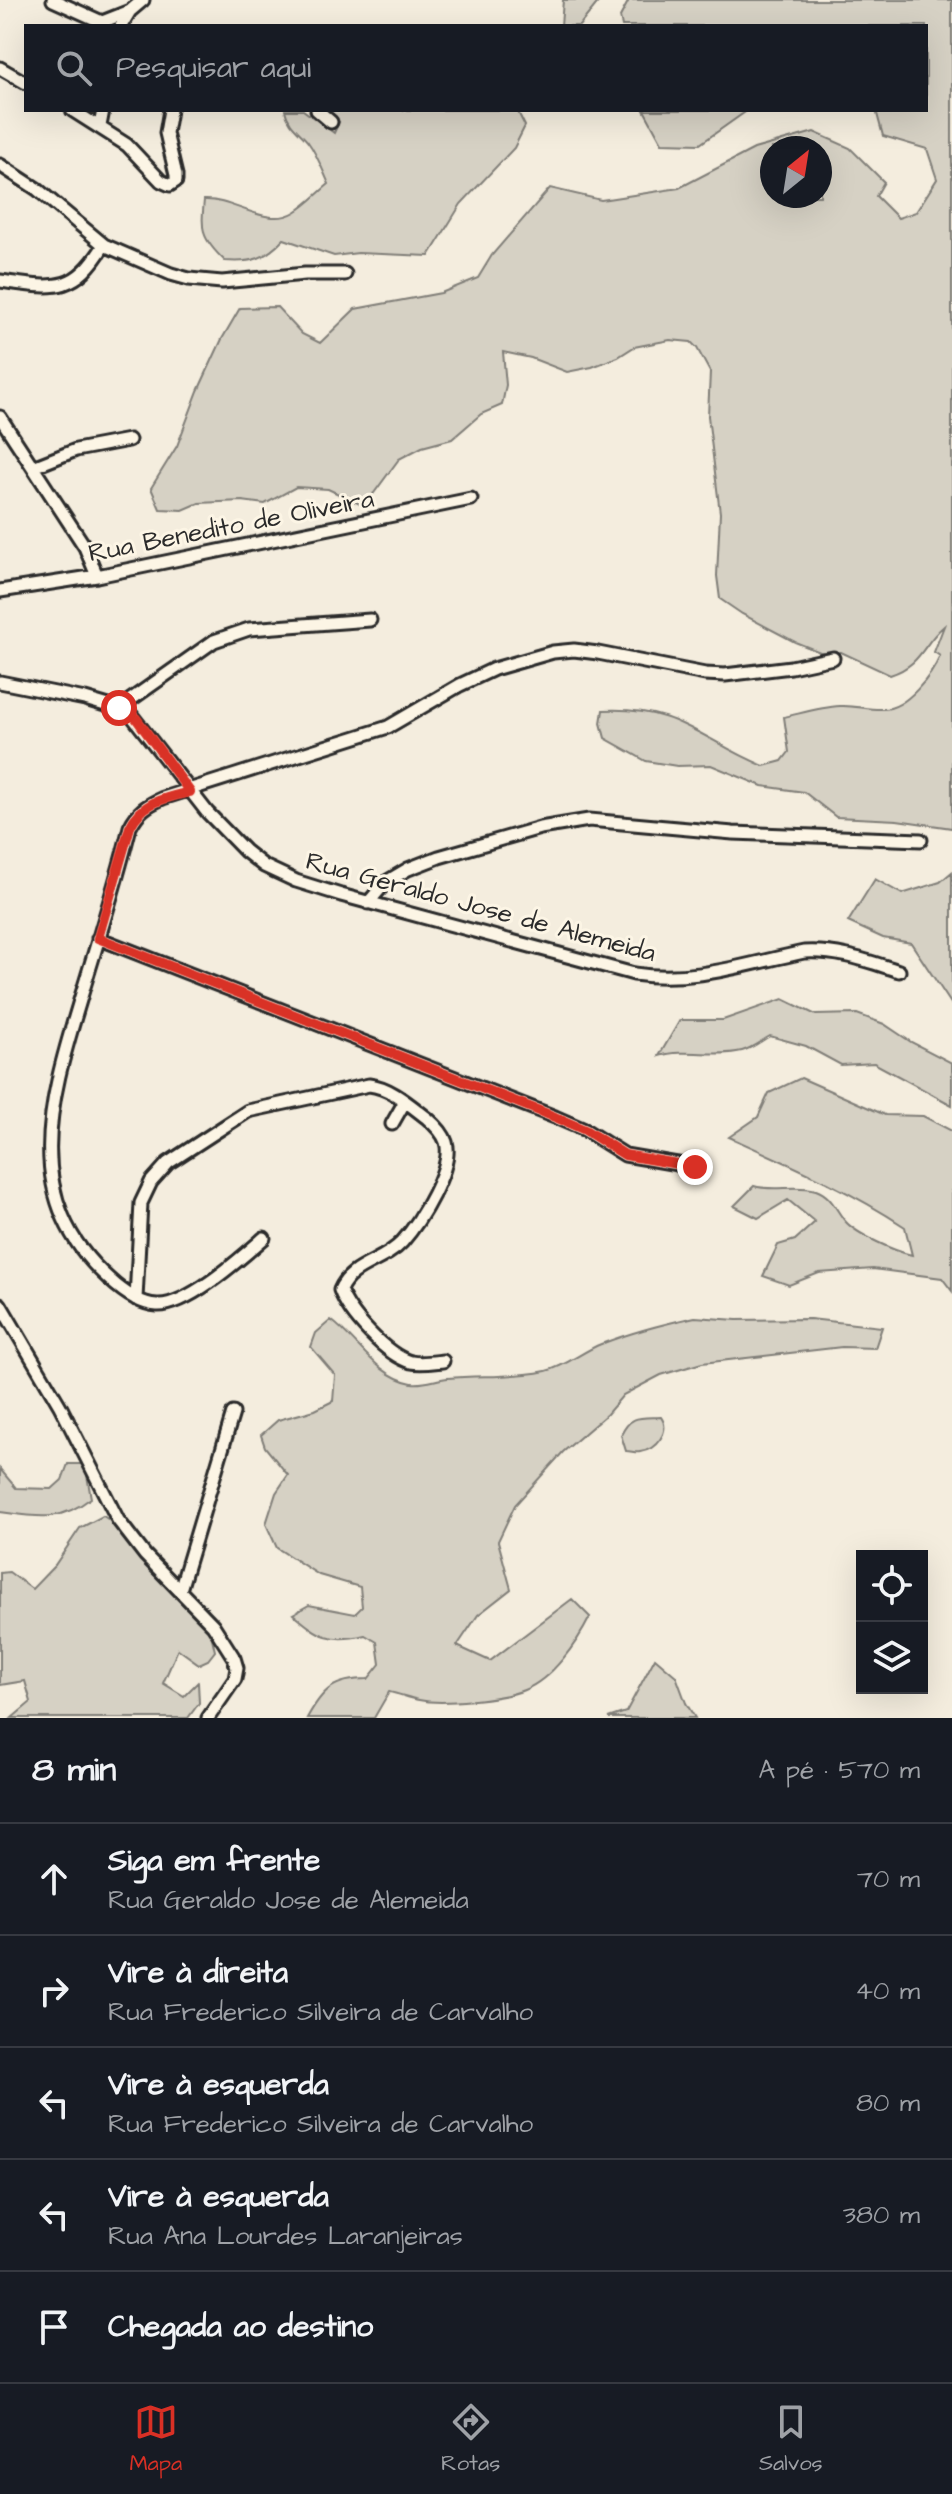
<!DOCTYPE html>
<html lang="pt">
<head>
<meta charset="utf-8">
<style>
  body { margin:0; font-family:"Architects Daughter",sans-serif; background:#242831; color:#f1f3f6 }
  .controls { position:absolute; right:24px; bottom:24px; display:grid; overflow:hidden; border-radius:0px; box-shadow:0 8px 32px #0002 }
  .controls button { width:72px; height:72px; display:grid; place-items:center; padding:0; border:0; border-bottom:2px solid #363941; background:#171b24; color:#f1f3f6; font:40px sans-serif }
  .compass { position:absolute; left:760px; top:136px; width:72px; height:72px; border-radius:50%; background:#171b24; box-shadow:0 8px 32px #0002; rotate:30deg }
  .stop { position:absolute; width:24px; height:24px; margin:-18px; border:6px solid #d93025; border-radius:50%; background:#fff }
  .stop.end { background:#d93025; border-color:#fff; box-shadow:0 2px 8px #0008 }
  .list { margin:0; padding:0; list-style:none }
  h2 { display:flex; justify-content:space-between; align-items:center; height:104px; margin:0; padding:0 32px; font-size:34px }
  h2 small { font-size:26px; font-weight:400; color:#9ea1a6 }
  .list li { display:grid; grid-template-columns:52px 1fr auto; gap:24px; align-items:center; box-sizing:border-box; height:112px; padding:0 32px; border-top:2px solid #363941 }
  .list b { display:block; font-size:30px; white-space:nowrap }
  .list p { margin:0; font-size:26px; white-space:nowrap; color:#9ea1a6 }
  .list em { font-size:26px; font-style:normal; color:#9ea1a6 }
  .icon { flex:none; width:44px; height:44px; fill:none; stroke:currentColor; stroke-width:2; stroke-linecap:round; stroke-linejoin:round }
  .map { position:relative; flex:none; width:952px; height:1718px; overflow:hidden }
  .search { position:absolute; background:#171b24; box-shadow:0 8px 32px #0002; left:24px; right:24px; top:24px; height:88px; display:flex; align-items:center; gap:20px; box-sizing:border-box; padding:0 28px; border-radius:0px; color:#9ea1a6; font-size:30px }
  .sheet { height:664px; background:#171b24 }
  nav { display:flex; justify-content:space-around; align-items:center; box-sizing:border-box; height:112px; border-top:2px solid #363941; background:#171b24; font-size:22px; color:#9ea1a6 }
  nav a { display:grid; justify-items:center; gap:4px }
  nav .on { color:#d93025 }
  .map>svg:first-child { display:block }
</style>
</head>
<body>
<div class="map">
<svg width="952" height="1718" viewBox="0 0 952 1718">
  <rect width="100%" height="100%" fill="#f4edde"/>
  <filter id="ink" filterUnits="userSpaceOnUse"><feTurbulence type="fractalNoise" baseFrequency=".0125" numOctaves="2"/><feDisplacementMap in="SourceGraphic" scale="16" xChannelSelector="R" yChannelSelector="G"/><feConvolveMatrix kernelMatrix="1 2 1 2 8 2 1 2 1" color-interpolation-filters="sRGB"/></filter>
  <g filter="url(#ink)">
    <path fill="#d6d1c4" stroke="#807e78" stroke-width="2" fill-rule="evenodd" d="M563,0h37l-21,26h-18z
      M629,0h323v828l-55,-8 -61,-3 -32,-25 -42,-6 -51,-21 -34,1 -31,-5 -41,-23 -4,-15 2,-13c75,-4 98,30 161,56l18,-5 7,-9 -5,-35c18,-4 37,-10 56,-11 14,-1 29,4 43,3 23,0 49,-34 57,-53l-6,-4 10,-26c-22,18 -21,38 -54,49l-49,-23h-21l-25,-10 -53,-28 -22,-15 -3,-23 3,-63 -12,-97 2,-44 -13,-24 -6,-6 -21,-2 -36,7 -16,10 -26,10 -25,5 -36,-14 -28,-6 3,33 -4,20 -21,9 -29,25 -30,8 -23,12 -25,34 -14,11 -32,-15 -32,-2 -31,17 -23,-3 -43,2 -16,7 -23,-1 -9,-21 26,-42 21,-55 24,-52 18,-31 37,-1 25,27 18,9 35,-34 86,-16 37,-15 14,-23 58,-67 51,12 78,-12 75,-39 60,-17 36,16 34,34 -8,14 22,22 18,-6 21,-33 -10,-30 -44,-13 -7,-26h50v-84h-304l-2,-9zM772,148h48v48h-48z
      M285,110h18l31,23 5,-11 -15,-12h193l8,16 -11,22 -53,56 -32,52 -71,-3 -24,3 -50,-17c-19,20 -31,24 -59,22 -24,-23 -24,-30 -21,-61 29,-2 63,29 91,12 12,-7 23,-19 34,-28 -6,-13 -12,-30 -21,-42 -9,-11 -20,-17 -23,-32z
      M644,110h104l-48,34 -38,-1z
      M952,872v133l-41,-62 -28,-5 -35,-16 27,-43 27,15 38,-12z
      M783,999l33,16 41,-1 27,10 27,18 41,21v42l-78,-42 -33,2 -35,-19 -36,-10c-9,5 -19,13 -28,15 -27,7 -57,-3 -83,5l21,-36h43z
      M801,1078l84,37 38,1 29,15v160l-10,-13 -69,-9 -54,4 -30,12 -26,-9 15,-31 17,-5 20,-18 -27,-22 -30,18 -24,-12 20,-20c20,6 41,-2 62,4 15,5 20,20 29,31 11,13 51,31 67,34l-7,-28c-56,-37 -116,-63 -176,-90l29,-20 11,-24z
      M695,1317l42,3 73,-1 72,8 -7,21 -33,-1 -140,16 -41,12 -38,20 -16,19 -44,38 -48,53 -17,36 13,48 -33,26 -21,31 33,15 82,-62 18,18c-13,26 -38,62 -66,73 -21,9 -83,15 -105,10 -10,-2 -20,-6 -30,-8l-15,26h-67c16,-29 27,-39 61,-39l12,-15 -3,-22 -12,-7c-35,8 -45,2 -72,-21l16,-9 46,9 7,-7 -2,-20 -41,-12 -42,-27 -11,-24 10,-31 12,-18 -23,-28 -4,-12 17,-15 37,-10 18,-9 2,-26 -24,-28 5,-14 15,-13c26,19 46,57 81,63 11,2 25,-4 36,-5 33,-3 66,0 98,-7 19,-4 37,-20 55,-27 31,-12 62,-20 94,-27z
      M661,1417c10,14 -5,33 -21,35 -4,1 -9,-1 -14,-1l-5,-16c10,-21 20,-17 40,-18z
      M68,1464h17l6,34c-32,25 -54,19 -91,14v-43l16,19 36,1 10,-9z
      M103,1516l19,12 87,97 6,26 -7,9 -9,4 -21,-15 -15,34 21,13 14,-14 1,21 -11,15h-176l19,-16 -6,-21 -25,4v-112l9,-1 23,17 23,-24 25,-37z
      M655,1658l21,18 10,27 9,15h-87l18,-6z"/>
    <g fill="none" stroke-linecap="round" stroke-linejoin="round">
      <g stroke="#2b2b2b" stroke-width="17">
        <path id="minor" d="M53,0l49,22 28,-11
          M121,26l9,-15 13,-11
          M0,68l26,15
          M72,110l55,35 34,36 9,4 6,-4v-6l-10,-42 4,-23
          M317,110l14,12
          M100,126l3,-16
          M0,165l37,24 67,56 67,29 18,5 33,3 83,-8h40
          M0,281c53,7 74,14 104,-36
          M0,417l85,130 12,29
          M33,467l43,-17 53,-10
          M0,591l97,-15 374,-77
          M0,682l85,17 44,13 78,100 38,39 19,15 32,15 45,14 293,79c59,9 112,-10 170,-22 34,-2 63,9 95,19
          M119,708l95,-67 35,-12 121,-9
          M368,903l18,-21 22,-13 31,-12 101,-29 49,-8 144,13 188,7
          M98,938l457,179 30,13 40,25 70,12
          M392,1124l12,-21
          M264,1238c-23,20 -77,69 -107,67 -18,-1 -35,-14 -48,-26 -91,-81 -58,-182 -28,-282 17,-57 35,-113 49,-170 8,-16 17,-22 33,-29l225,-71 72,-42 34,-16 59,-17 21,-2 24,3 107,21 20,1 66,-8 42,-9
          M136,1299l5,-96 10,-21 17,-19 80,-52 121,-26c21,2 41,20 58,33 7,6 16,14 19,24 8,25 -27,81 -44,100 -19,21 -51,22 -62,48 9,24 46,65 71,72 10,2 22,0 32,-1
          M0,1304l60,102 58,114 27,35 68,70 21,33 3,10 -2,11 -27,39
          M180,1590l53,-177"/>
      </g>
      <use href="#minor" stroke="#fcf5e5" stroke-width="11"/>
    </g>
  </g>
  <g fill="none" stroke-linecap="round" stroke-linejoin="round" filter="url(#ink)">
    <path stroke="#d93025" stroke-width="10" d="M119,708l17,10 54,74c-26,6 -48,10 -60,35l-32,111 457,179 30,13 40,25 70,12"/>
  </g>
  <g text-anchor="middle" stroke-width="6" stroke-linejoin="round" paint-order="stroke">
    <g font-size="26" fill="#2b2b2b" stroke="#fcf5e5">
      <text transform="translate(231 525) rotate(-11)" y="9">Rua Benedito de Oliveira</text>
      <text transform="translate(481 906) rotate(15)" y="9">Rua Geraldo Jose de Alemeida</text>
    </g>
  </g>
</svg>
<div class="controls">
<button><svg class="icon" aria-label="locate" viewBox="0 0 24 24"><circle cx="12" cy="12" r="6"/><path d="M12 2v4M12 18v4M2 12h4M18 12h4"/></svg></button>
<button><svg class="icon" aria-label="layers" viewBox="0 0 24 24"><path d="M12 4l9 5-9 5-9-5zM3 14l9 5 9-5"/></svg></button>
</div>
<svg class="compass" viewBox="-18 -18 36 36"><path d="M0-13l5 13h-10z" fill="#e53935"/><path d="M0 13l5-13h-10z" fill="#9ea1a6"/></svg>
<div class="stop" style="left:119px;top:708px"></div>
<div class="stop end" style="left:695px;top:1167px"></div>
<div class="search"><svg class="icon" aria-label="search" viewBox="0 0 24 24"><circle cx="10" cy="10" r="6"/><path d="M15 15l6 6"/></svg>Pesquisar aqui</div>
</div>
<section class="sheet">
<h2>8 min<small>A pé · 570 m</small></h2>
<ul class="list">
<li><svg class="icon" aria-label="ahead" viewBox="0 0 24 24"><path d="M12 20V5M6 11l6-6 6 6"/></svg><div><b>Siga em frente</b><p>Rua Geraldo Jose de Alemeida</p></div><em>70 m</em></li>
<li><svg class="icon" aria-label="right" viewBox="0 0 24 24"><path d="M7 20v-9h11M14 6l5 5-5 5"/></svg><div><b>Vire à direita</b><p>Rua Frederico Silveira de Carvalho</p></div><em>40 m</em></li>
<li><svg class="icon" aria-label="left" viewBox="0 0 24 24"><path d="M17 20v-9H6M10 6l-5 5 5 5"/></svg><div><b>Vire à esquerda</b><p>Rua Frederico Silveira de Carvalho</p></div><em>80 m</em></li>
<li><svg class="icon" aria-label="left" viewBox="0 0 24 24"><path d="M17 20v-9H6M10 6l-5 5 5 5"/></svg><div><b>Vire à esquerda</b><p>Rua Ana Lourdes Laranjeiras</p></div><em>380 m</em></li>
<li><svg class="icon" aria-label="arrive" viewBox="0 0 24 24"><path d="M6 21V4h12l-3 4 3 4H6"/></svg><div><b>Chegada ao destino</b></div></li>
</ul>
</section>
<nav>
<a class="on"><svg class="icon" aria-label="map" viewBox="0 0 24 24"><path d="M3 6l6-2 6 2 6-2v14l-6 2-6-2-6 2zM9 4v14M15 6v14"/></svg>Mapa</a>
<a><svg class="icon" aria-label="directions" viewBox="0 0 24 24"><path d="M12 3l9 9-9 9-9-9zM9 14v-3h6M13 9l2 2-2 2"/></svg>Rotas</a>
<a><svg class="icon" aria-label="saved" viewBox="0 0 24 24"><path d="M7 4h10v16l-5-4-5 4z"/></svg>Salvos</a>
</nav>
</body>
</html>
